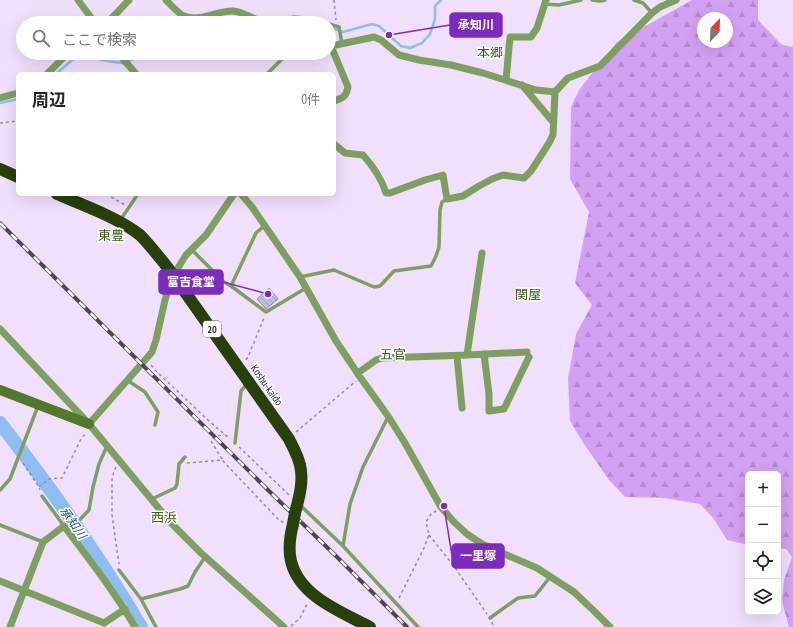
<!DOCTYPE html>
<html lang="ja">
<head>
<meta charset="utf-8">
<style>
  body { margin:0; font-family:"PT Sans Narrow","Noto Sans JP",sans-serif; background:#f2f2f2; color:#222 }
  .controls { position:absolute; right:12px; bottom:12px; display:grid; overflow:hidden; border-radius:6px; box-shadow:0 4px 16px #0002 }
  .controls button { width:36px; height:36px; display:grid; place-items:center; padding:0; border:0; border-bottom:1px solid #e0e0e0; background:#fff; color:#222; font:20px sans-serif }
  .compass { position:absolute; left:697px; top:12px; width:36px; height:36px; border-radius:50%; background:#fff; box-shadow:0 4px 16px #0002; rotate:23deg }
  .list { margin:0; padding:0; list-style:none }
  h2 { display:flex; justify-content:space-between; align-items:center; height:52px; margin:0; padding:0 16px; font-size:17px }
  h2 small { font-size:13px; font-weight:400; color:#767676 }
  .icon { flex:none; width:22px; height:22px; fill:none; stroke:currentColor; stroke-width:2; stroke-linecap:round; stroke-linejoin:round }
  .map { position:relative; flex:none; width:793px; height:627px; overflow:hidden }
  .search { position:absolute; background:#fff; box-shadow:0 4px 16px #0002; left:16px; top:16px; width:320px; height:44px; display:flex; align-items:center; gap:10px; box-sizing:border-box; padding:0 14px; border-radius:22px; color:#767676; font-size:15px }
  .panel { position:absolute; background:#fff; box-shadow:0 4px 16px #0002; left:16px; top:72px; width:320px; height:124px; border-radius:6px }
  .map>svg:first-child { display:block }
</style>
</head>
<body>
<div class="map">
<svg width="793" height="627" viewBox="0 0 793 627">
  <defs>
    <pattern id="forest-firs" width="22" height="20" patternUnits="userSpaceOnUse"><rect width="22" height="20" fill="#d3a1f3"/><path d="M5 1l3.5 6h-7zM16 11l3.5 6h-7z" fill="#b58ad1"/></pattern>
    <pattern id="building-back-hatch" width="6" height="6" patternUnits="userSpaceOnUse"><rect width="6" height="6" fill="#c0bbe3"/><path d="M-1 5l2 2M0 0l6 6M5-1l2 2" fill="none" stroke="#a5a1c3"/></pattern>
  </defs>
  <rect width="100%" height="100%" fill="#f0dffd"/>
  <path fill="url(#forest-firs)" fill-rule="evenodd" d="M692,0h66v20l24,25 11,2v580h-4l-7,-26 2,-21 8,-23 -6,-8 -8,-1v-74h-30v71l-21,-5 -13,-21 -14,-15 -35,-6 -40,-1 -16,-17 -25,-36 -14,-23 -2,-42 8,-45 16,-29 -17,-22 14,-71 -19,-33 1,-72 8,-17 38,-48zM703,18h24v24h-24z"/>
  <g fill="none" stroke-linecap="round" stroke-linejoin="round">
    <path stroke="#8cbef4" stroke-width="2.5" d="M204,23c19,-6 25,-8 44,0
      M282,23l10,-3 19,3
      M329,27l14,5 29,-8 7,2 22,20 9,2 12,-5 8,-9 5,-15v-13l6,-6
      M56,74l23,-20h12l10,6 21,3 21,-7 5,-3
      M0,103l18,-4"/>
    <path stroke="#8cbef4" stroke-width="14" d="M0,423c51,65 99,133 141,204"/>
  </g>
  <path fill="url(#building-back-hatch)" stroke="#948fb5" d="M269,288l9,11 -12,10 -9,-10z"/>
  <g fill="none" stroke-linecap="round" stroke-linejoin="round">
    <path stroke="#978aa1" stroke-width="1.5" stroke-dasharray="3 3" stroke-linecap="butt" d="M334,0l2,20
      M0,123l18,-2
      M106,194l19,11
      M246,360l2,-3 16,-39
      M151,365l4,5 54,51 21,18
      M296,432l60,-51
      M239,447l50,48
      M222,459l-11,-18 3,-4 10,-3
      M23,463l16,24 1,3
      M187,463l35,-3 56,59 6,4
      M116,467l-2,4 -2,9v35l7,49
      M39,487l10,-8 13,-1 19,-39 5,-6
      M429,535l24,30 34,49
      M399,598l25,-50 5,-13 -3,-13 5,-8 5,-3
      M492,622l1,5
      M291,626l9,-8 8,-16"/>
    <path stroke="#7da05f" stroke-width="3.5" d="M592,0l8,1 5,-1
      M634,0l9,3 9,10
      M544,4l15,1 22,-5
      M268,23l26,-6 12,1 19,5
      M329,24l10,3 3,17
      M220,53l3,4
      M293,53l8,2 7,-2
      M267,74l21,-21
      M121,219l17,-25
      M192,250l32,32 7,4 35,26 40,-24
      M300,277l34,-7 40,17 6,-1 14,-15 37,-5 5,-10 3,-9 1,-37 2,-8 5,-3
      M231,286l25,-53 8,-7
      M127,380l18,12 13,20 -3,13
      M235,443l6,-52 6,-7
      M0,490l10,-11 28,-73
      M42,496l22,30
      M152,499l23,-11 2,-4 2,-20 6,-7
      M300,505l43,41 75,81
      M0,525l43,17
      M68,532l21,-22 4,-23 6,-23 8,-18
      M343,546l7,-42 13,-37 25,-50
      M119,570l22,29 15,28
      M141,599l39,-10 8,-3 7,-14 10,-15
      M490,618l28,-20 17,-2 15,-19"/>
    <path stroke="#7da05f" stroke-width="7" d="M78,0l17,23
      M166,0c4,4 13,14 18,16 15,7 34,-6 49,-5 12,1 22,10 35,12
      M107,23l22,-23
      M118,53l18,21
      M47,74l21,-21
      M506,80l4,-43h21l6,-9 9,-28
      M522,85l31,37
      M0,98l18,-5
      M334,101c9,-3 12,-4 14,-14l-17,-41 43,-9 7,3 18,15 20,5 32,5 32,8 53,17 19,2 13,-14 32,-12 52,-53 8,-6 16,-7
      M334,144l11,9 18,2c9,10 19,25 23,38h4l35,-13 18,-5 4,24 16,-3 16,-10 13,-7 11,-4 21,3 7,-7 18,-28 4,-8 2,-43
      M241,194l11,13 48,70 36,64 24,36 28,39 17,27 36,64 13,15 13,12 15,10 11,5 44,19 37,24 20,19 16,16
      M0,329l89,95 82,99 30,30 83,74
      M484,354l5,40v17l15,-2 25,-52
      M467,355l15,-102
      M457,356l5,52
      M358,373l18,-13 6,-2 85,-3 60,-3
      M89,424l63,-72 4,-12 9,-40 8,-24 13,-21 20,-20 28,-41
      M0,581l104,42 21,-14
      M10,627l33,-85 21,-16c25,33 50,65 71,101"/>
    <path stroke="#527929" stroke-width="10" d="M0,390l89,34"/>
    <path stroke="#274108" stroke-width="12" d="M0,169l18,8
      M57,194c26,11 62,24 83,41 10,10 19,22 28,33l121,171c4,8 9,17 11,26 4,16 -1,33 -5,48
      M293,524c-3,12 -5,25 -2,37 8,35 50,51 79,66"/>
    <g stroke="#4e4556" stroke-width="4">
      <path id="rail" d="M0,223l269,268 67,65 71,71"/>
    </g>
    <use href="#rail" stroke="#fff" stroke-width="2.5" stroke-dasharray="8" stroke-linecap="butt"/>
    <path stroke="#274108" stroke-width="12" d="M293,524l2,-11"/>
  </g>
  <g text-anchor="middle" stroke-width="3" stroke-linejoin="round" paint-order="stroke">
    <rect fill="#fff" stroke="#6c6670" stroke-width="1" x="203" y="321" width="18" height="16" rx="3"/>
    <g font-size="10" font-weight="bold" fill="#2d2533">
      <text x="212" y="333">20</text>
    </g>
    <g font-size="11" fill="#2d2533" stroke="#fff">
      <text transform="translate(267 385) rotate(55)" y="4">Koshu-kaido</text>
    </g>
    <g font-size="12" font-style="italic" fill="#14508a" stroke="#fff">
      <text transform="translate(73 523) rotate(54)" y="4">承知川</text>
    </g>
    <g font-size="13" fill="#3c5c1a" stroke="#fff">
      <text x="490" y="57">本郷</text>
      <text x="111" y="240">東豊</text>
      <text x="528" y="299">関屋</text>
      <text x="393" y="359">五官</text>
      <text x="164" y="522">西浜</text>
    </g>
  </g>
  <path fill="none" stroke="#7b2cbf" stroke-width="1.5" d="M389 35L450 25M268 294L223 282M444 506L452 556"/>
  <g fill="#7b2cbf" stroke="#fff" stroke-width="1.5">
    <circle cx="389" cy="35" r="4"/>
    <circle cx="268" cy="294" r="4"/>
    <circle cx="444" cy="506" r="4"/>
  </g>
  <g fill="#7b2cbf" stroke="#7b2cbf" stroke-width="1.5">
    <rect x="450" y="13" width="52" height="24" rx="4"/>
    <rect x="159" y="270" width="64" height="24" rx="4"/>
    <rect x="452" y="544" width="52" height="24" rx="4"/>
  </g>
  <g font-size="12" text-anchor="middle" font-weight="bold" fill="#fff">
    <text x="476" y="29">承知川</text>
    <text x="191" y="286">富吉食堂</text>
    <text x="478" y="560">一里塚</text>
  </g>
</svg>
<div class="controls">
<button>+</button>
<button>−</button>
<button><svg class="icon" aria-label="locate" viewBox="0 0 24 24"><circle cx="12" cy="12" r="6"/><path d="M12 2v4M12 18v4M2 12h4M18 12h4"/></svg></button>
<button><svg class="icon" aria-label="layers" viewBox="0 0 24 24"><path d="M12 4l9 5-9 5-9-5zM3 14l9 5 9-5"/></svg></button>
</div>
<svg class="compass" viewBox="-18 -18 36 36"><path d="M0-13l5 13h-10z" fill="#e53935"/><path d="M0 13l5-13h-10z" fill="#767676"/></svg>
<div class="search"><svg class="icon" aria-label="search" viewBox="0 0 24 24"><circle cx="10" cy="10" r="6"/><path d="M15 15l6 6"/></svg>ここで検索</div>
<section class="panel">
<h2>周辺<small>0件</small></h2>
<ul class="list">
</ul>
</section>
</div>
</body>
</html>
